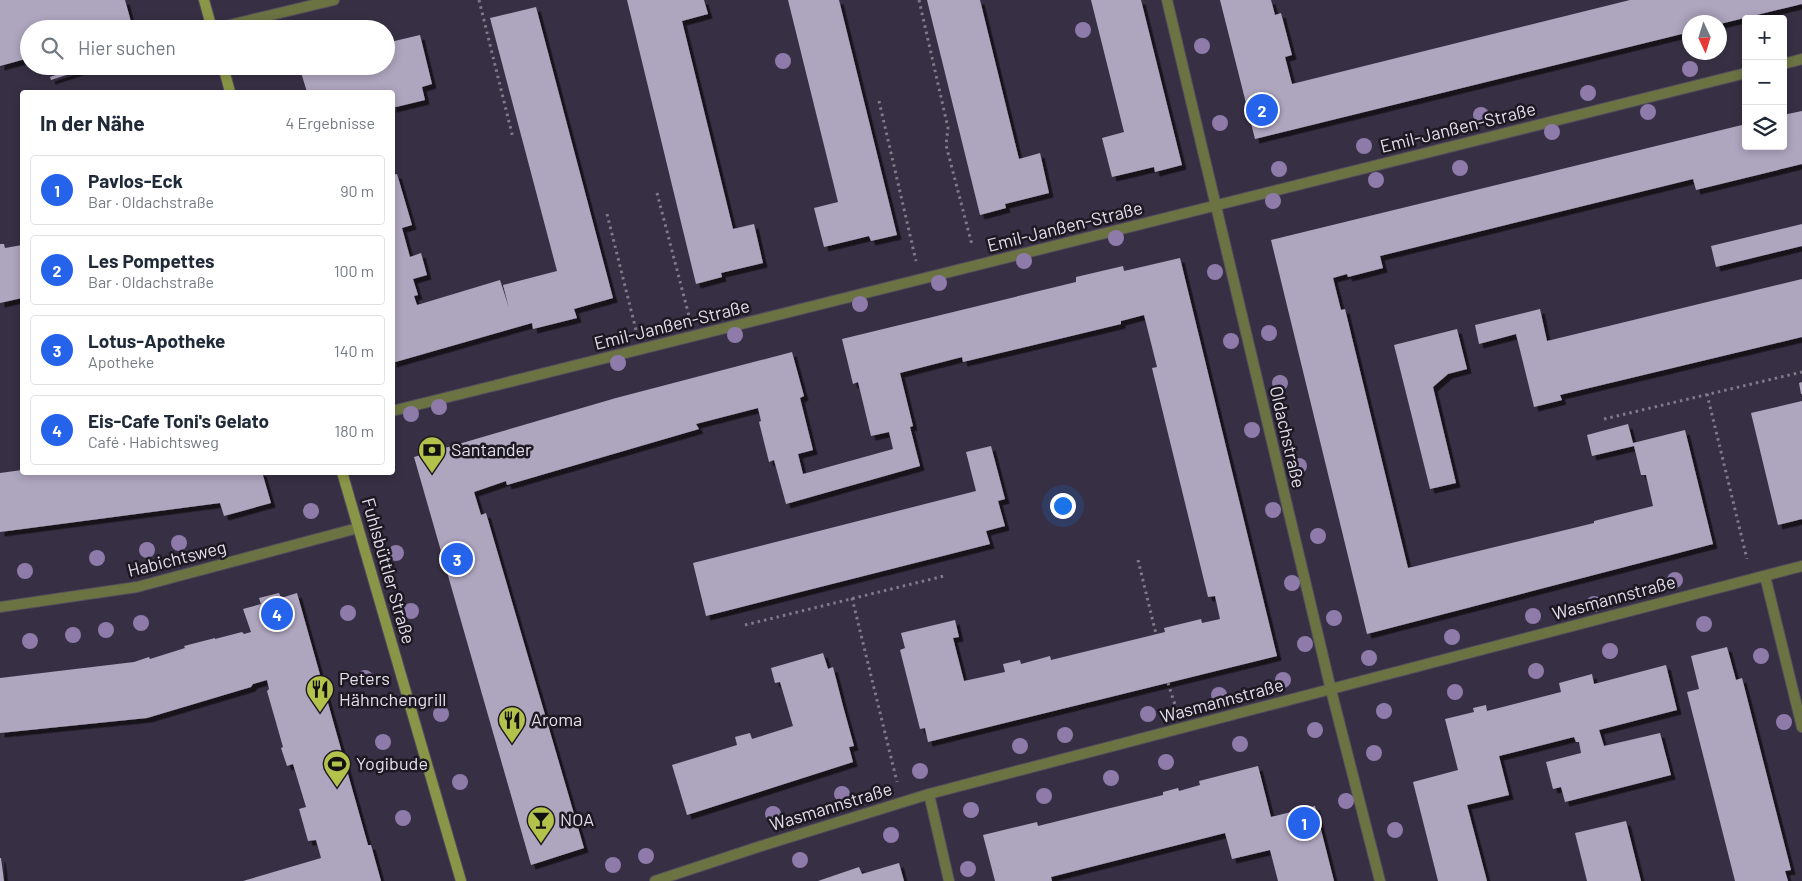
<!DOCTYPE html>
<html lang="de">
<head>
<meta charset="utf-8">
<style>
  body { margin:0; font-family:Barlow,sans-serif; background:#f6f6f7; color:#1f2937 }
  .controls { position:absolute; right:15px; top:15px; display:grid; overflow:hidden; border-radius:5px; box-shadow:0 2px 8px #0003 }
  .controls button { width:45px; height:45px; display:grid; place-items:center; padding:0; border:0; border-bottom:1px solid #e0e1e3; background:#fff; color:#1f2937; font:25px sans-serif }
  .compass { position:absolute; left:1682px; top:15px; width:45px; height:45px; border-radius:50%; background:#fff; box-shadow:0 2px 8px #0003; rotate:176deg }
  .you { position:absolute; left:1062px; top:505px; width:18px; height:18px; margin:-12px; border:4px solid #fff; border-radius:50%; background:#1a73e8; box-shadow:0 0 0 8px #1a73e833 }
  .badge { display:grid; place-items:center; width:32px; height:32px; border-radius:50%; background:#2563eb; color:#fff; font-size:16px; font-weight:700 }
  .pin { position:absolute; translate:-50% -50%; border:2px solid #fff; box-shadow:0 1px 5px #0006 }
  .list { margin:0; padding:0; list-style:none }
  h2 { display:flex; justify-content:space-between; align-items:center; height:65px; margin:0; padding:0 20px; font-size:21px }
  h2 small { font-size:16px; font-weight:400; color:#747a83 }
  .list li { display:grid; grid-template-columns:32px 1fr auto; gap:15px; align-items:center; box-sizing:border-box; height:70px; margin:0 10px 10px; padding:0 10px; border:1px solid #e0e1e3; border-radius:5px }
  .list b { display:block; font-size:19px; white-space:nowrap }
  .list p { margin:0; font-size:16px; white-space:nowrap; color:#747a83 }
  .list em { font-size:16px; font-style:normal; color:#747a83 }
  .icon { flex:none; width:28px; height:28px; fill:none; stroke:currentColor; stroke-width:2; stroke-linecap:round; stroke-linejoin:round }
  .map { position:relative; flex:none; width:1802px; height:881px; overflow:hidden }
  .search { position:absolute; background:#fff; box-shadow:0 2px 8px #0003; left:20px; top:20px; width:375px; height:55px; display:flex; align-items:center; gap:12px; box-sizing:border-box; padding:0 18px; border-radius:28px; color:#747a83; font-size:19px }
  .panel { position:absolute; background:#fff; box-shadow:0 2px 8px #0003; left:20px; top:90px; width:375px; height:385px; border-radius:5px }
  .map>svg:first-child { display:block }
</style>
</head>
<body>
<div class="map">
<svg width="1802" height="881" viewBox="0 0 1802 881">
  <defs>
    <filter id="shadow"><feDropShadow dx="4.5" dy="4.5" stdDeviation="0" flood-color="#0009"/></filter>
  </defs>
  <rect width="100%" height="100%" fill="#372f43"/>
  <path fill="#aea5be" filter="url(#shadow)" d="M0,0h125l8,29h-104v29l-29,8z
    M627,0h77l4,14 -26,7 51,208 21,-5 9,39 -42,10 1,4 -26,7z
    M788,0h51l58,235 -26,6 -2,-5 -45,11 -10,-39 24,-6z
    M927,0h53l39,159 21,-6 9,40 -44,11 1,4 -26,7z
    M1091,0h50l41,165 -27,7 -1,-5 -42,10 -10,-39 22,-6z
    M1220,0h51l4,15 6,-2 11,42 -7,2 7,27 338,-84h172v4l-82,20v-2h-30v10l-435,107z
    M536,7l77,291 -39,11 3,9 -44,11 -1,-6 -140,40v-188l5,-1 15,51 -10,3 8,29 11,-4 6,22 -14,4 5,16 -4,1 3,9 83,-25 9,28 -6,-23 54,-14 -67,-253z
    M420,35l12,49 -10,3 3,13 -33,8v-16h-85l-8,-26h87v-23z
    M83,66l8,1 -40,13 -1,-3z
    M1802,111v53l-106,26 -3,-11 -313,77 3,12 -35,9 -1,-3 -14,4 8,32 4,-1 63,259 186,-45v-2l59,-15 -7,-31h-5l-7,-29 -42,10 -5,-21 41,-11 5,19 52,-13 28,114 -346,90 -96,-394 475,-116v22h37v-31z
    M1802,224v22l-86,21 -5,-21z
    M0,244h4l1,4 17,-3v53l-22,5z
    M1180,258l97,398 -349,86 -3,-14 -5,1 -20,-79 5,-2 -4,-15 54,-13 4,17 -6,1 11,43 41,-9 -2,-8 17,-4 1,4 29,-8 1,4 114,-28 -1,-4 37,-9 1,4 18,-4 -5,-23 -7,1 -56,-229 5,-1 -13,-52 -23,6v3l-158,38 -1,-5 -62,16 13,53 -3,1 10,39 -134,38 -12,-44 -5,2 -10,-40 2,-1 -3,-13 -62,16 3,5 -192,56 -1,-4 -32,11 7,23 5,-2 98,335 -53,17 -117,-408 202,-59 176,-46 12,44 -4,2 13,52 -15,4 5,20 90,-25 -4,-17 -18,4 -13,-54 -5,2 -11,-45 234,-57v-5l47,-11 1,5z
    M1802,279v58l-242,58 2,5 -28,7 -18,-73 -37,10 -4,-19 65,-16 7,32z
    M1457,329l10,40 -19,5 -15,13 23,96 -26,6 -36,-144z
    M1802,382v12h-1l-2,-11z
    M1802,401v118l-24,6 -27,-112z
    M991,446l14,53 -7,2 7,25 -19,5 4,13 -284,72 -13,-53 283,-72 -10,-39z
    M22,470v2h240l9,31 -47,13 -4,-13 -220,29v-59z
    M279,593l2,5 16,-5 71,252h3l10,36h-138l78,-23 -5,-18 -8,1 -9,-32 7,-2 -13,-43 -6,2 -6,-18 2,-1 -16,-56 2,-2 -2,-9 -14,4 -2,3 -104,31 -147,15v-55l134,-16 15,-5 1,2 35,-11 -1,-2 31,-8v1l27,-7 2,2 7,-2 -8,-23 18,-5 -2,-6z
    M1727,647l9,33 6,-2 49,192 -6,1 3,10h-53l-48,-189 12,-3 -8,-33z
    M823,653l5,16 5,-2 10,39 11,40 -5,1 4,15 -166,53 -15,-50 65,-20 -2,-8 15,-4 2,6 41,-13 -13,-44 -5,1 -4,-15z
    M1666,665l11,45 -78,20 5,16 56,-13 11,42 -106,27 -4,-15 -8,2 -7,-27 35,-9 -2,-11h-3l-2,-5 -75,19 10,39 -42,10 20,76h-49l-25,-99 45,-12 -13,-51 29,-7 -1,-4 13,-3 1,6 74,-19 -2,-9 33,-9 2,10z
    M1258,766l13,51 44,-11 19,75h-56l-8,-31 -38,9 -7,-26 -174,44 1,4h-57l-12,-46 54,-13 1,4 125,-31v-3l15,-4 1,3 21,-6 -1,-4z
    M1626,821l15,60h-54l-12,-48z
    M0,858h1l3,23h-4z
    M899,863l5,18h-86l41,-14 3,7z"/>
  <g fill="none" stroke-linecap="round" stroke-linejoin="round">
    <g stroke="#534b5e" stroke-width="12">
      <path id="pedestrian" d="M392,411l105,-26"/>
    </g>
    <g stroke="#534b5e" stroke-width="12">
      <path id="minor" d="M1167,0l164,690 49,191
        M213,29l121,-29
        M1783,64l19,-5
        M497,385l1249,-312
        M1765,576l37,151
        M0,607l137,-20 221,-59
        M929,794l20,87
        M655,881l103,-34 171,-53 873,-228"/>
    </g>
    <g stroke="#534b5e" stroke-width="12">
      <path id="secondary" d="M204,0l8,29
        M223,66l7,26
        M342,472l119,409"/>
    </g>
    <path stroke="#807a8b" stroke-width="3" stroke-dasharray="2.5 4" stroke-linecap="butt" d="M479,0l34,138
      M919,0l29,128 -2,17 26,100
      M879,101l37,160
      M657,193l32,123
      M607,214l29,116
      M1707,394l40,165
      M1604,419l198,-47
      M1138,560l18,74
      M852,598l45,184
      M745,625l199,-49
      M1168,683l8,25"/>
    <use href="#pedestrian" stroke="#6b7343" stroke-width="10"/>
    <use href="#minor" stroke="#6b7343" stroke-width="10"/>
    <use href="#secondary" stroke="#8a9647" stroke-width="10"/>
  </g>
  <g fill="#8e7baa">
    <circle cx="1083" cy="30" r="8"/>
    <circle cx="1202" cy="46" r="8"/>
    <circle cx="783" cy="61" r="8"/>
    <circle cx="1690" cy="69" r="8"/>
    <circle cx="1588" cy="93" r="8"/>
    <circle cx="1648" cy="112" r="8"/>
    <circle cx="1481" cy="115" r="8"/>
    <circle cx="1220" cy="123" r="8"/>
    <circle cx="1552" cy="132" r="8"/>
    <circle cx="1364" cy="146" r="8"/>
    <circle cx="1460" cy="168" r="8"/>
    <circle cx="1279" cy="169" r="8"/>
    <circle cx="1376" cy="180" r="8"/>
    <circle cx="1273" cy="201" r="8"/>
    <circle cx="1116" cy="238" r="8"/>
    <circle cx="1024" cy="261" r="8"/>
    <circle cx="1215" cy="272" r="8"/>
    <circle cx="939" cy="283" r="8"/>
    <circle cx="860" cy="304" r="8"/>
    <circle cx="1269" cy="333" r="8"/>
    <circle cx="735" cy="335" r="8"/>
    <circle cx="1231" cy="341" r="8"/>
    <circle cx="618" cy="363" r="8"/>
    <circle cx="1280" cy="383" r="8"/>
    <circle cx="439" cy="407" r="8"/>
    <circle cx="411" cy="414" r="8"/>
    <circle cx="1252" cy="430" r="8"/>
    <circle cx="1299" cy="466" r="8"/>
    <circle cx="1273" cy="510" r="8"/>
    <circle cx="311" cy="511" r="8"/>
    <circle cx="1318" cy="536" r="8"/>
    <circle cx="179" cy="543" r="8"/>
    <circle cx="147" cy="550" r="8"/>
    <circle cx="396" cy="553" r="8"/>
    <circle cx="97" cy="558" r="8"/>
    <circle cx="25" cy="571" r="8"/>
    <circle cx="1675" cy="580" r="8"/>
    <circle cx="1292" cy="583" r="8"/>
    <circle cx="1594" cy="604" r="8"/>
    <circle cx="411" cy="611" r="8"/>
    <circle cx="348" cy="613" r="8"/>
    <circle cx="1533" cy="616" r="8"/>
    <circle cx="1334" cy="618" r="8"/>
    <circle cx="141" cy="623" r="8"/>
    <circle cx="1704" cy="624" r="8"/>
    <circle cx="106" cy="630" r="8"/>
    <circle cx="73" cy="635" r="8"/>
    <circle cx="1452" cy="637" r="8"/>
    <circle cx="30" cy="641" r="8"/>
    <circle cx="1305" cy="644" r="8"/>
    <circle cx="1610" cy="651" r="8"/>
    <circle cx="1761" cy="656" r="8"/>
    <circle cx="1369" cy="658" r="8"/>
    <circle cx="1536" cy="671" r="8"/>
    <circle cx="365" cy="678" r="8"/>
    <circle cx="1283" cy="680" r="8"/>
    <circle cx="1455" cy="692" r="8"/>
    <circle cx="1219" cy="695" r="8"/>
    <circle cx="1384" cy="711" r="8"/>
    <circle cx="441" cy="714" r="8"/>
    <circle cx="1148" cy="714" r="8"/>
    <circle cx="1784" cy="722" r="8"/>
    <circle cx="1315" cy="730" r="8"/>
    <circle cx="1065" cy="735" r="8"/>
    <circle cx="383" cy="742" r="8"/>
    <circle cx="1240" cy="744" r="8"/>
    <circle cx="1020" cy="746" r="8"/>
    <circle cx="1374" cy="753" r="8"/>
    <circle cx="1166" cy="762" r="8"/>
    <circle cx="920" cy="771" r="8"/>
    <circle cx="1111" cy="778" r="8"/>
    <circle cx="460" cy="782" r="8"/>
    <circle cx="842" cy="794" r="8"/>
    <circle cx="1044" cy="796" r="8"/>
    <circle cx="1346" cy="801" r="8"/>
    <circle cx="971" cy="810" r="8"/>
    <circle cx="773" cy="814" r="8"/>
    <circle cx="403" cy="818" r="8"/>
    <circle cx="1395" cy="830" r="8"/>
    <circle cx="891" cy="835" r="8"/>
    <circle cx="646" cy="856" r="8"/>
    <circle cx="800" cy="860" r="8"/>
    <circle cx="613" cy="865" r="8"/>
    <circle cx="968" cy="869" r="8"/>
  </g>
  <defs>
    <g id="bank-pin" transform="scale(1.4375)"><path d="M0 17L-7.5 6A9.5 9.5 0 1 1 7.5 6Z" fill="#b3c24b" stroke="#1d1922"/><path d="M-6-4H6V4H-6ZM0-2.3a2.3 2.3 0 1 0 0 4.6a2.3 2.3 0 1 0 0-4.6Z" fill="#111"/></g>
    <g id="restaurant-pin" transform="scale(1.4375)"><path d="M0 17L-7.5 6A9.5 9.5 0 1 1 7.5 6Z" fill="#b3c24b" stroke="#1d1922"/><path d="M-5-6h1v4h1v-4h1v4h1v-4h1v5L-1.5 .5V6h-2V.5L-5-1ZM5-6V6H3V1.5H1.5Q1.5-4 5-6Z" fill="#111"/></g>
    <g id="stadium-pin" transform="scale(1.4375)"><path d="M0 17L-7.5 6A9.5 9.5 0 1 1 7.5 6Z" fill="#b3c24b" stroke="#1d1922"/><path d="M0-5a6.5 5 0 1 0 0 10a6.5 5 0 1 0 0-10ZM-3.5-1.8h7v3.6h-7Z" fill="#111"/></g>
    <g id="bar-pin" transform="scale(1.4375)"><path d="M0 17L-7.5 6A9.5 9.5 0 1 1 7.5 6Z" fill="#b3c24b" stroke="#1d1922"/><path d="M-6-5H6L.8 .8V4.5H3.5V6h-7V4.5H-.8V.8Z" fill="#111"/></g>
  </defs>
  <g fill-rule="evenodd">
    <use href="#bank-pin" x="432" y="450"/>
    <use href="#restaurant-pin" x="320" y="689"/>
    <use href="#restaurant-pin" x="512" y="720"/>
    <use href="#stadium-pin" x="337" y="764"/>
    <use href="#bar-pin" x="541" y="820"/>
  </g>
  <g text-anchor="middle" stroke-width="5" stroke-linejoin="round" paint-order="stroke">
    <g font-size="18" fill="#e3deeb" stroke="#1d1922">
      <text transform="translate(1458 128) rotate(-14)" y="6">Emil-Janßen-Straße</text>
      <text transform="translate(1065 227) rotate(-14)" y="6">Emil-Janßen-Straße</text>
      <text transform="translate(672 325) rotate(-14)" y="6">Emil-Janßen-Straße</text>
      <text transform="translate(1287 437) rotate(77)" y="6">Oldachstraße</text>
      <text transform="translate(177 559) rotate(-14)" y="6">Habichtsweg</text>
      <text transform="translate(388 571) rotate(74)" y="6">Fuhlsbüttler Straße</text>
      <text transform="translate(1614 598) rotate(-15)" y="6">Wasmannstraße</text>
      <text transform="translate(1222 701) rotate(-15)" y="6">Wasmannstraße</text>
      <text transform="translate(831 807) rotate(-17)" y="6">Wasmannstraße</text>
    </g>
    <g font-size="18" fill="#e3deeb" stroke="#1d1922" text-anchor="start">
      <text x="451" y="456">Santander</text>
      <text x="339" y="685">Peters<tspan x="339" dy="21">Hähnchengrill</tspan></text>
      <text x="531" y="726">Aroma</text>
      <text x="356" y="770">Yogibude</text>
      <text x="560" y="826">NOA</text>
    </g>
  </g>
</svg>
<div class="controls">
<button>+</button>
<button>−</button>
<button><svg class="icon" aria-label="layers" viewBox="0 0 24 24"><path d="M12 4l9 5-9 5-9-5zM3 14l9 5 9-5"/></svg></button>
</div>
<svg class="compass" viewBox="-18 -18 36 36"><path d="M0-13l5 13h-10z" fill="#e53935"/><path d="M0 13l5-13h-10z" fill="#747a83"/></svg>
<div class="you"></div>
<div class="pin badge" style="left:1304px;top:823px">1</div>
<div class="pin badge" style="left:1262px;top:110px">2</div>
<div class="pin badge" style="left:457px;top:559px">3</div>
<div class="pin badge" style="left:277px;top:614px">4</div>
<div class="search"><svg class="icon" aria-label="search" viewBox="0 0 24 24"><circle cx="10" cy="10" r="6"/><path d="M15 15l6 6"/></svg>Hier suchen</div>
<section class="panel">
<h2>In der Nähe<small>4 Ergebnisse</small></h2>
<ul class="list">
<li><span class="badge">1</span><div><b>Pavlos-Eck</b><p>Bar · Oldachstraße</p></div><em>90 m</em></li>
<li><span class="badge">2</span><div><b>Les Pompettes</b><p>Bar · Oldachstraße</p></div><em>100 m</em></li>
<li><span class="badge">3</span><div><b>Lotus-Apotheke</b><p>Apotheke</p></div><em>140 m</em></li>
<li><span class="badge">4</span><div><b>Eis-Cafe Toni's Gelato</b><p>Café · Habichtsweg</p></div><em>180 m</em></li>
</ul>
</section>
</div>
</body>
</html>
